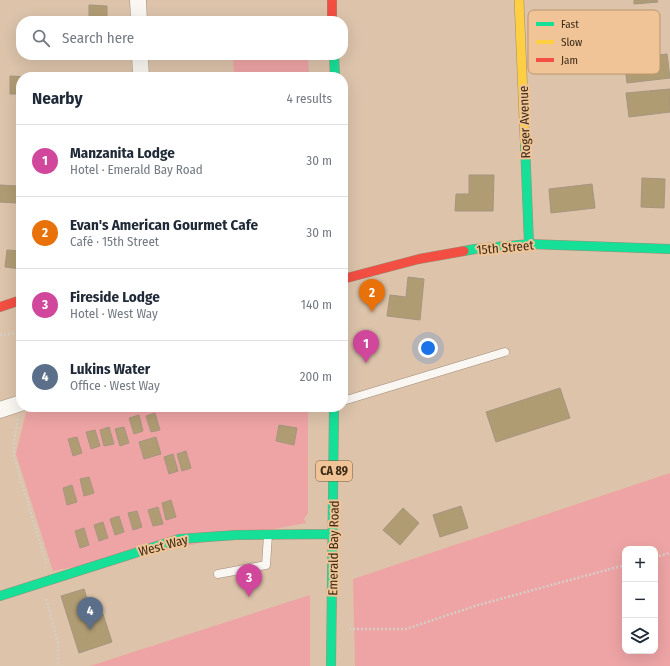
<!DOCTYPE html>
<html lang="en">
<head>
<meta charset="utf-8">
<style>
  body { margin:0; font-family:"Fira Sans Condensed",sans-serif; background:#f2f2f3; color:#1f2937 }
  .controls { position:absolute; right:12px; bottom:12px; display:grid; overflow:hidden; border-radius:8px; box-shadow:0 4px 16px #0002 }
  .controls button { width:36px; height:36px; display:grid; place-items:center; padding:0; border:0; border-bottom:1px solid #e0e1e3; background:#fff; color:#1f2937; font:20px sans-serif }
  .you { position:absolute; left:428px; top:348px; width:14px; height:14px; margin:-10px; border:3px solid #fff; border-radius:50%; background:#1a73e8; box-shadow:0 0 0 6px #1a73e833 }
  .badge { display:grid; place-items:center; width:26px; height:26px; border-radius:50%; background:#73604b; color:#fff; font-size:13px; font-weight:700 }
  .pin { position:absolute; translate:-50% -33px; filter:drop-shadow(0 1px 2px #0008) }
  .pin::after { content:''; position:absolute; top:21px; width:14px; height:12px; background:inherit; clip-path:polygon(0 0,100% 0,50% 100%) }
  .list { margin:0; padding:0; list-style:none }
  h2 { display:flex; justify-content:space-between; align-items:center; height:52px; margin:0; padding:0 16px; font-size:17px }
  h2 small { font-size:13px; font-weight:400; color:#747a83 }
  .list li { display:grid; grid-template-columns:26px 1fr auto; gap:12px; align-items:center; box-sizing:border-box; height:72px; padding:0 16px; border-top:1px solid #e0e1e3 }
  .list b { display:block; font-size:15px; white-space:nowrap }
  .list p { margin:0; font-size:13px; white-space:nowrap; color:#747a83 }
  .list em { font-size:13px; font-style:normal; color:#747a83 }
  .icon { flex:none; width:22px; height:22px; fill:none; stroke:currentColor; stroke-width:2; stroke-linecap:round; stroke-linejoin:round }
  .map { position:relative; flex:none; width:670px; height:666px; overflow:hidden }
  .search { position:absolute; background:#fff; box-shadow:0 4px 16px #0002; left:16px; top:16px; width:332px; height:44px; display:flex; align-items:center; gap:10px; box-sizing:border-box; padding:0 14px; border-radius:16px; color:#747a83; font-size:15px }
  .panel { position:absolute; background:#fff; box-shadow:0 4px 16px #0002; left:16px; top:72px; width:332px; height:340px; border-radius:16px }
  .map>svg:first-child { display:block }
</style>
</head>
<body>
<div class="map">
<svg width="670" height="666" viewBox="0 0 670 666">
  <rect width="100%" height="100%" fill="#dcc3aa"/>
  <path fill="#eea4a5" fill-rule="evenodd" d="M233,55h75l1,22h-75z
    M42,407h266v106l-4,6 2,4 -253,48 -37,-117 10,-42z
    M670,473v193h-315l-2,-87zM625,549h30v102h-30z
    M310,595v71h-220z"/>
  <path fill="#b09c73" stroke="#a59580" d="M634,0h23l1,2 -24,2z
    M89,5l18,1v15h-18z
    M667,54l3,24 -43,5 -3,-24z
    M10,76l16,1h-5v17h-11z
    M670,89v23l-41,5 -3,-24z
    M469,175h25l-1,36h-38l1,-17h13z
    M642,178l23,1 -1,29 -23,-1z
    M592,184l3,24 -44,5 -2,-24z
    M0,185l17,1v17l-17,-1z
    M7,250l14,1v18l-16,-2z
    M408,277l16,2 -4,41 -33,-4 3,-21 16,2z
    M560,388l10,30 -74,24 -10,-30z
    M155,413l5,17 -9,2 -5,-16z
    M139,415l4,16 -9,3 -5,-16z
    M279,425l18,3 -3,17 -18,-4z
    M109,427l5,17 -10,2 -4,-16z
    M124,427l5,16 -9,3 -5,-17z
    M95,430l5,16 -9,3 -5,-17z
    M77,437l5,16 -9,3 -5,-17z
    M156,437l5,17 -17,5 -5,-17z
    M186,451l5,17 -9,3 -5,-17z
    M173,454l5,17 -9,3 -5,-17z
    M89,477l5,16 -10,3 -4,-17z
    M72,485l5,17 -10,3 -4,-17z
    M171,500l5,17 -10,3 -4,-17z
    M461,506l7,22 -28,9 -7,-22z
    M158,507l5,17 -10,2 -5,-16z
    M403,508l16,15 -19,22 -17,-15z
    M137,511l5,16 -9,3 -5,-17z
    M119,516l5,16 -9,3 -5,-16z
    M103,522l5,16 -9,3 -5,-16z
    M84,528l5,17 -9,3 -5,-17z
    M84,589l9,28 10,-3 9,28 -33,11 -18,-57z"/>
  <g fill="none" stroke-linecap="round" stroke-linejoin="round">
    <g stroke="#9e8c78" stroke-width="9">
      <path id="lane" d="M343,401l162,-49
        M218,574l48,-9 2,-30"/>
    </g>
    <g stroke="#9e8c78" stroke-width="17">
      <path id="street" d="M138,0l1,21
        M140,55l1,22
        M0,410l21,-7"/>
    </g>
    <g stroke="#9e8c78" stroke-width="10">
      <path id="fast" d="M334,55l1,22
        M525,143l4,101
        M464,251l11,-2 54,-5 141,5
        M0,596l179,-57 57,-4 97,-1
        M331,666l3,-259"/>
    </g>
    <g stroke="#9e8c78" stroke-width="10">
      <path id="slow" d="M519,0l6,143"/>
    </g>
    <g stroke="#9e8c78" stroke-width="10">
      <path id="jam" d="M332,0v21
        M343,279l76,-20 45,-8
        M0,307l21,-7"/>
    </g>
    <path stroke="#d6cec6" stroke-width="2.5" stroke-dasharray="2 2" stroke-linecap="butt" d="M0,335l19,-2 2,1
      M18,419l-4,22v16l32,106
      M655,557l15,-4
      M46,599l12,44v23
      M349,629h57l72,-24 147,-40"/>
    <use href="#lane" stroke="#faf6f2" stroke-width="8"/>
    <use href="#street" stroke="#faf6f2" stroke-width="16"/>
    <use href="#fast" stroke="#16e098" stroke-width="9"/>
    <use href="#slow" stroke="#ffcf43" stroke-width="9"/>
    <use href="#jam" stroke="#f24e42" stroke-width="9"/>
  </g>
  <g text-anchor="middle" stroke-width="4" stroke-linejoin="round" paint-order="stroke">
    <rect fill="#f0c496" stroke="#71583e" stroke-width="1" x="316" y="461" width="36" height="20" rx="3"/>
    <g font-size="12" font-weight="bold" fill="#3b2a18">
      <text x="334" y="475">CA 89</text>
    </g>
    <g font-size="13" fill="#3b2a18" stroke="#f0c496">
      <text transform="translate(524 122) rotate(-92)" y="5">Roger Avenue</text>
      <text transform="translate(505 247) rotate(-5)" y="5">15th Street</text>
      <text transform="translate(163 545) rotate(-15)" y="5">West Way</text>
      <text transform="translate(333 548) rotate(-89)" y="5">Emerald Bay Road</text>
    </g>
  </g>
  <rect x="528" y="10" width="132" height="64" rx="6" fill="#f0c496" stroke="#ba9670" stroke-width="1"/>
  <rect x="536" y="22" width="18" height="4" fill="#16e098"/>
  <rect x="536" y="40" width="18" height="4" fill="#ffcf43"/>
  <rect x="536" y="58" width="18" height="4" fill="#f24e42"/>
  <g font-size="11" fill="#3b2a18">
    <text x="561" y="28">Fast</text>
    <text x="561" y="46">Slow</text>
    <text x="561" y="64">Jam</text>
  </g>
</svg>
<div class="controls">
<button>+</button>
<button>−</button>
<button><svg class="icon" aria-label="layers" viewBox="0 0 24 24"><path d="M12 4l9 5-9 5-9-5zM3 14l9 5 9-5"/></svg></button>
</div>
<div class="you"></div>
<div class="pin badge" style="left:366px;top:363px;background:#d1479c">1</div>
<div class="pin badge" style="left:372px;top:312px;background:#e8710a">2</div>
<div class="pin badge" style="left:249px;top:597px;background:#d1479c">3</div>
<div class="pin badge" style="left:90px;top:630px;background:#5c6f8a">4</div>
<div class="search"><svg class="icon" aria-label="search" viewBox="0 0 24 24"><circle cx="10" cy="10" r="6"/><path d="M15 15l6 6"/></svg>Search here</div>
<section class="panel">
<h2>Nearby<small>4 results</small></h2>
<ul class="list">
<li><span class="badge" style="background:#d1479c">1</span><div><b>Manzanita Lodge</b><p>Hotel · Emerald Bay Road</p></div><em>30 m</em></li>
<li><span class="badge" style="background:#e8710a">2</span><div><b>Evan's American Gourmet Cafe</b><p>Café · 15th Street</p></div><em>30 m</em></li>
<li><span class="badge" style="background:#d1479c">3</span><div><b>Fireside Lodge</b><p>Hotel · West Way</p></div><em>140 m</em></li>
<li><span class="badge" style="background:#5c6f8a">4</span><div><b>Lukins Water</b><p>Office · West Way</p></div><em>200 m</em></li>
</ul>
</section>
</div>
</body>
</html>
